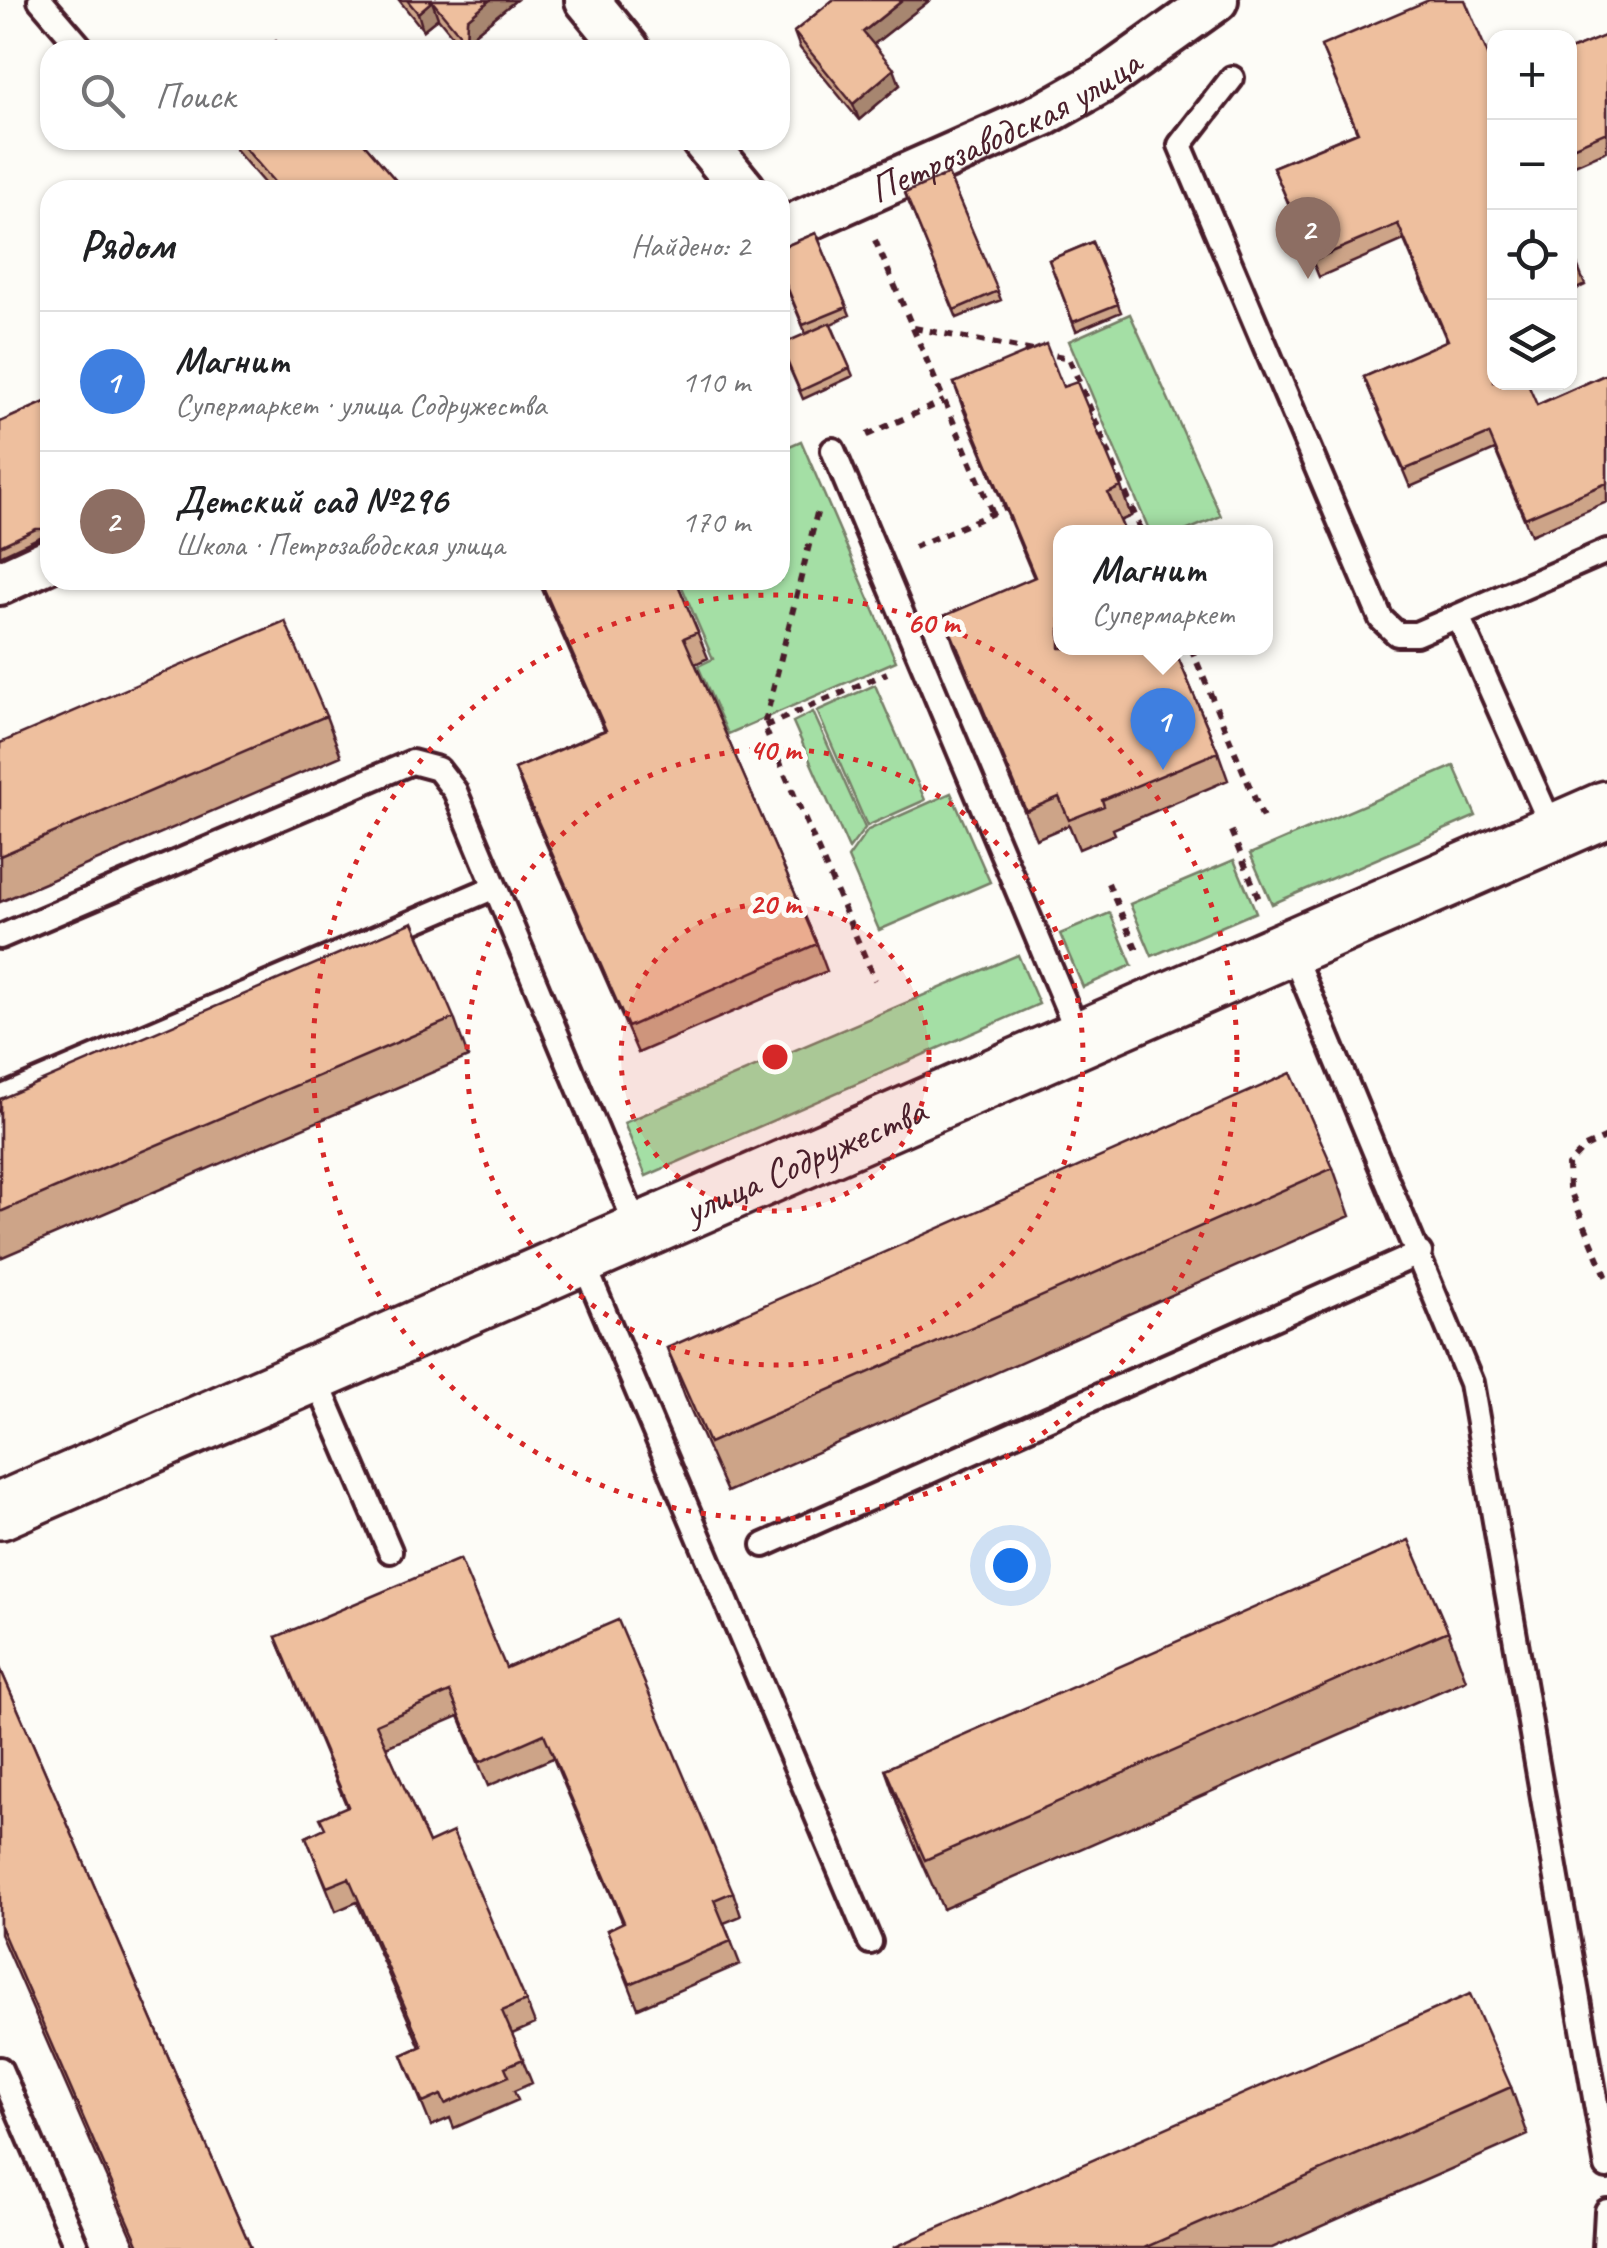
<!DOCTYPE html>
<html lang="ru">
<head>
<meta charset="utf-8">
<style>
  body { margin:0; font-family:Caveat,sans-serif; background:#f2f2f2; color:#202124 }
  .controls { position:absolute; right:30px; top:30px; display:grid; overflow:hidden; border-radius:20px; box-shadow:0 2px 8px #0004 }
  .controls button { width:90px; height:90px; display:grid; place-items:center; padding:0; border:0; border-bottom:2px solid #e0e0e0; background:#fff; color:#202124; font:50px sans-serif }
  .you { position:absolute; left:1010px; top:1565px; width:35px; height:35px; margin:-25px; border:8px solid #fff; border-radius:50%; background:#1a73e8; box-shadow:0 0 0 15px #1a73e833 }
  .badge { display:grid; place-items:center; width:65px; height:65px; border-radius:50%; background:#0b8043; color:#fff; font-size:32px; font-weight:700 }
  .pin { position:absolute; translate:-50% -82px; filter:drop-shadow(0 2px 5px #0008) }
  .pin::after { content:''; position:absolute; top:52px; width:35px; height:30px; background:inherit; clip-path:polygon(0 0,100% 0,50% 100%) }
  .popup { position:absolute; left:1053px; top:525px; width:220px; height:130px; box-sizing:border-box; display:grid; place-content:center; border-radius:20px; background:#fff; filter:drop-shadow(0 2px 8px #0005); font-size:32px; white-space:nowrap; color:#757577 }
  .popup b { font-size:38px; color:#202124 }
  .popup::after { content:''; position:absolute; left:50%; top:100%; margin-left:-20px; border:20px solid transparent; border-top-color:#fff }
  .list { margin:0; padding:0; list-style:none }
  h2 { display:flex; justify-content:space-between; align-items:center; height:130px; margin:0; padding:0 40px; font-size:42px }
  h2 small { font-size:32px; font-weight:400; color:#757577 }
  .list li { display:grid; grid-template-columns:65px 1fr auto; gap:30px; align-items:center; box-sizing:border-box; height:140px; padding:0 40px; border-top:2px solid #e0e0e0 }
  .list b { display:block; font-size:38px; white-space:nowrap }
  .list p { margin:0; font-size:32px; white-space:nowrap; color:#757577 }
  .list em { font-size:32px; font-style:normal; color:#757577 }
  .icon { flex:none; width:55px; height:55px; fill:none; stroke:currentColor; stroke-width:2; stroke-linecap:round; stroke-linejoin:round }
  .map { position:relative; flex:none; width:1607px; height:2248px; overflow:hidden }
  .search { position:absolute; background:#fff; box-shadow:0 2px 8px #0004; left:40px; top:40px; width:750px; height:110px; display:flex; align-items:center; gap:25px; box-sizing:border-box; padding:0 35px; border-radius:30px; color:#757577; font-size:38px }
  .panel { position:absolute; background:#fff; box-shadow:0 2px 8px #0004; left:40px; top:180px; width:750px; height:410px; border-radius:30px }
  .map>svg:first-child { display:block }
</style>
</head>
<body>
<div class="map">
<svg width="1607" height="2248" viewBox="0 0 1607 2248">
  <rect width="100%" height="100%" fill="#fdfcf7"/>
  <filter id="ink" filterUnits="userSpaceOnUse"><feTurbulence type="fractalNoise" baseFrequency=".01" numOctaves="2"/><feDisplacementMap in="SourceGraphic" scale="20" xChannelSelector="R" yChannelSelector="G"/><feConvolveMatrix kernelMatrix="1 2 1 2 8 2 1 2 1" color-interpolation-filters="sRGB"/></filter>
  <g filter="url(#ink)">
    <path fill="#a4dfa5" stroke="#777f68" stroke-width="2.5" d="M1130,314l91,202 -38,16h-33l-81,-191z
      M801,441l95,220 -168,73 -30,-68 15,-7 -34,-79h101v-130z
      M875,685l50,115 -58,26 -50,-115z
      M813,712l52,116 -16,21 -56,-127z
      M1454,766l22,50 -204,88 -22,-50z
      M951,793l39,89 -111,48 -31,-72 20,-28z
      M1234,860l22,52 -104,44 -22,-52z
      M1110,913l22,52 -49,22 -23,-53z
      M1018,955l21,49 -393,172 -22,-53z"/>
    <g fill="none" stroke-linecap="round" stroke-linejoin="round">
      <g stroke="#4a1f2b" stroke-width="30">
        <path id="lane" d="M40,0l43,50
          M1232,78l-52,67 201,474 16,15h19l42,-18 96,216
          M833,450l247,589
          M1458,616l149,-65
          M0,937l412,-175 26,7 17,22 184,441
          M1290,947l181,436 136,784
          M0,1098l495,-211
          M581,1257l289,685
          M314,1374l76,177
          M764,1545l656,-292
          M0,2069l77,179
          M1605,2248l2,-37"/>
      </g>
      <g stroke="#4a1f2b" stroke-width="50">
        <g id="street">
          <path d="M587,0l41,50"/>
          <path d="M703,140l41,50"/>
          <path id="s1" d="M780,231l264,-117 60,-34 112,-80"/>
          <path d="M0,583l50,-23"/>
        </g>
      </g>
      <g stroke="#4a1f2b" stroke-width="62">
        <g id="secondary">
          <path id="s2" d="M0,1511l1607,-702"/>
        </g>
      </g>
      <path stroke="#4a1f2b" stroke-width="6" stroke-dasharray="8 8" stroke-linecap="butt" d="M875,240l118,274
        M914,328l155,30 73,174
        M867,435l77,-34
        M817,513l-53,213 111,254
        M914,547l91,-39
        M1191,648l72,170
        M765,726l122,-53
        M1231,831l30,73
        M1108,883l31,72
        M1607,1137l-22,10 -17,18 1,23 38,90"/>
      <use href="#lane" stroke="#fdfcf7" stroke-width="22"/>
      <use href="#street" stroke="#fdfcf7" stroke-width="42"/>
      <use href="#secondary" stroke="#fdfcf7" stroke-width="55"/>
    </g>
    <path fill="#cda488" stroke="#4a1f2b" stroke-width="2.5" d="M399,0h117l-43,35 -1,15h-8l-26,-32 -15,12z
      M833,0h97l-56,44 26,41 -41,35 -59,-72 -6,-16z
      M1607,35v116l-37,16v-117z
      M1321,46l173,336 43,23 70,-31v128l-76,33 -36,-85 -85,37 -46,-110 83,-36 -43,-101 -85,37 -46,-110 84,-35z
      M227,140h134l43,50h-134z
      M948,174l53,126 -44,18 -52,-125z
      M816,233l34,82 -19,9 22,52 -50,23 -20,-46 23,-19 -26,-63 6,-25z
      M1092,242l29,70 -45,19 -27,-71z
      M1570,247l15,38 -15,7z
      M954,383l109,4 58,100 10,29 -11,5 98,231 10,28 -115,49 2,5 -36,15 -10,-24 -33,14 -82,-194 -10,-29 90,-38 -70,-167z
      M50,400v137h-10l-40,19v-134z
      M538,580h138l32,78 -13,6 122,280 10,27 -189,82 -113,-257 -10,-27 89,-39z
      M326,716l15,40 -341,146v-159z
      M454,1018l14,39 -468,201v-159z
      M1333,1168l17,48 -623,276 -42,-95 -18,-49z
      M1448,1631l18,49 -523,229 -41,-92 -17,-48z
      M276,1637l230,31 227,224 8,24 -17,7 16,41 -102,44 -31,-78 16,-7 -70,-165 -65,28 -29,-70 -73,31 43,96 97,158 9,23 -23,10 20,49 -18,8 4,9 -64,28 -4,-10 -19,8 -29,-71 18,-8 -63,-145 -21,9 -30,-74 18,-8 23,-22z
      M0,1668l251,580h-114l-137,-314z
      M1511,2087l17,48 -256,113h-379z"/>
    <path fill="#a7866f" stroke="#4a1f2b" stroke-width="2.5" d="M490,0h26l-43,35 -1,15h-4l-2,-8 1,-23z
      M903,0h27l-61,48 -6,-16z
      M432,1l6,17 -15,12 -5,-17z
      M894,69l6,16 -41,35 -6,-16z"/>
    <path fill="#eebf9e" stroke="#4a1f2b" stroke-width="2.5" d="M407,0h83l-23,19 -1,23 -34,-41 -14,12z
      M833,0h70l-40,32 31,37 -41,35 -59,-72z
      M1429,0h36l29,69v313h33l10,23 70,-31v109l-82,35 -36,-84 -85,36 -40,-93 84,-37 -50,-116 -85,36 -40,-93 85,-35 -37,-86z
      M1607,35v97l-37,16v-98z
      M276,41l8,9h-19z
      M238,140h123l43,50h-123z
      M948,174l50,117 -44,19 -49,-117z
      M816,233l31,74 -44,18 -23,-55v-24h6z
      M1092,242l26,62 -45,18 -24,-62z
      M1570,247l9,22 -9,4z
      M830,323l20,45 -50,23 -20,-46z
      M1046,344l17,43 14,-5 44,105 -13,6 17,39h-65v116h114l44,104 -116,48 2,6 -35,14 -10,-23 -33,14 -82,-195 91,-39 -81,-194z
      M50,400v129h-14l-36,17v-124z
      M540,580h136l22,52 -14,6 133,306 -189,83 -113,-258 91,-39z
      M285,621l41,95 -326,140v-113z
      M413,922l41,96 -454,194v-113z
      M1291,1073l42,95 -624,275 -42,-95z
      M1409,1540l39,91 -523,229 -40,-91z
      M460,1559l46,109 112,-48 115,272 -19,8 17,41 -101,43 -23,-54 17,-8 -80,-188 -64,28 -30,-70 -74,32 53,119 24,-11 73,169 -24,10 21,48 -18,8 4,9 -64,28 -4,-9 -18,8 -21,-48 20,-9 -73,-168 -22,9 -21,-50 19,-9 -5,-10 28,-12 -72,-169z
      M0,1668l251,580h-111l-140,-322z
      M1470,1994l41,93 -367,161h-251z"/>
  </g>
  <circle cx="775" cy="1057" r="154" fill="#d62828" fill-opacity=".12"/>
  <g fill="none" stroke="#d62828" stroke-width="5" stroke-dasharray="5 10">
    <circle cx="775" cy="1057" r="154"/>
    <circle cx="775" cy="1057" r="308"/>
    <circle cx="775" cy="1057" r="462"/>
  </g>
  <g text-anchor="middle" stroke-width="10" stroke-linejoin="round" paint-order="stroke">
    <g font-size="40" fill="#4a1f2b" stroke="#fdfcf7">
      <text dy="14" stroke="none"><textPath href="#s1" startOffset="248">Петрозаводская улица</textPath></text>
      <text dy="14" stroke="none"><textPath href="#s2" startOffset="878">улица Содружества</textPath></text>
    </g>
  </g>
  <circle cx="775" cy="1057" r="15" fill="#d62828" stroke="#fdfcf7" stroke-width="5"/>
  <g font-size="30" text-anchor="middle" font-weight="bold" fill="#d62828" stroke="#fdfcf7" stroke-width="10" stroke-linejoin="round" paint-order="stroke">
    <text x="933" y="633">60 m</text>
    <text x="775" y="760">40 m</text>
    <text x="775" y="914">20 m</text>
  </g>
</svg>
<div class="controls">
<button>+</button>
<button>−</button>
<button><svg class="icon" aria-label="locate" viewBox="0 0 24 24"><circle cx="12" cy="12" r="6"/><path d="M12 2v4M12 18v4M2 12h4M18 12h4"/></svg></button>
<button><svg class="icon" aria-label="layers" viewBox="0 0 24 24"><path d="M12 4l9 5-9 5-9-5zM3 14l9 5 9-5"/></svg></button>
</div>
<div class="you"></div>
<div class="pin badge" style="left:1163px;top:770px;background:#3f7fe0">1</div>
<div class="popup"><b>Магнит</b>Супермаркет</div>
<div class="pin badge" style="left:1308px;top:279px;background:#8d6e63">2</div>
<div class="search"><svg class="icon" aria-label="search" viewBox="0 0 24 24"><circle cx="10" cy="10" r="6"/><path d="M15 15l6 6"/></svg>Поиск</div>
<section class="panel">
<h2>Рядом<small>Найдено: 2</small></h2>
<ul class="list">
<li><span class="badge" style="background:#3f7fe0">1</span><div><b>Магнит</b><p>Супермаркет · улица Содружества</p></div><em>110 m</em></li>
<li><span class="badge" style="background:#8d6e63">2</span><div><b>Детский сад №296</b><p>Школа · Петрозаводская улица</p></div><em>170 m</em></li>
</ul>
</section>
</div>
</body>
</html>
